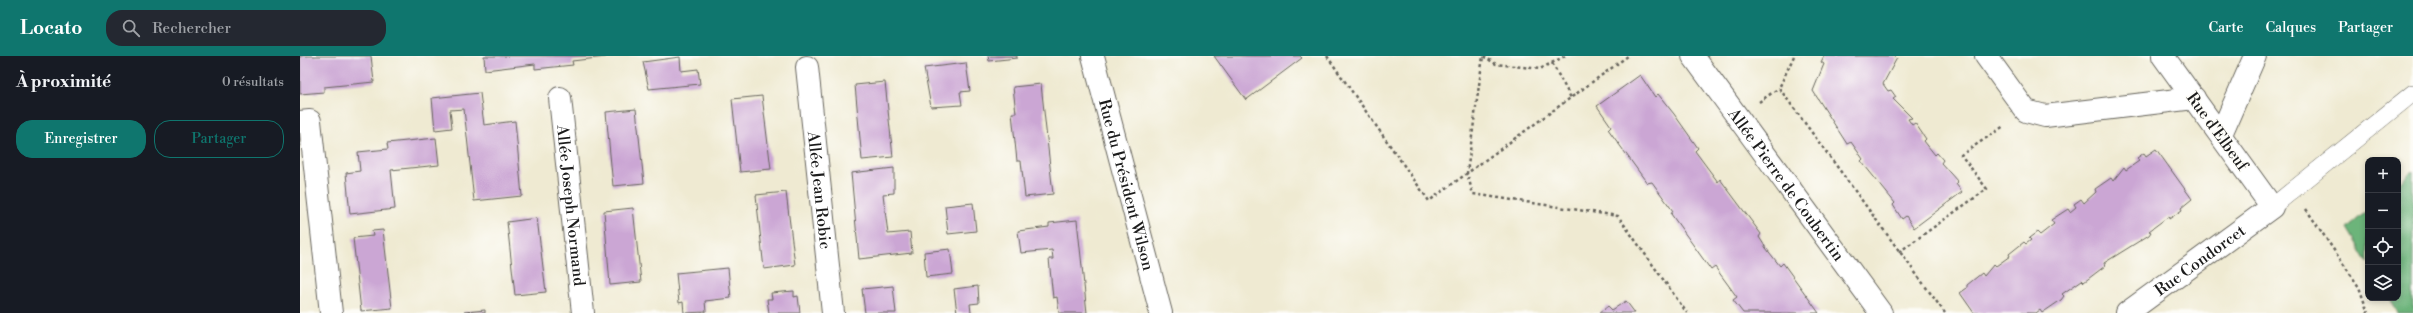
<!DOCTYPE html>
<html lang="fr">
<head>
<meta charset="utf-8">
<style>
  body { margin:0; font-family:"Libre Bodoni",serif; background:#242831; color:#f1f3f6 }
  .controls { position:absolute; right:12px; bottom:12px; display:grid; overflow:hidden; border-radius:8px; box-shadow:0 2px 6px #0003 }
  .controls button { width:36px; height:36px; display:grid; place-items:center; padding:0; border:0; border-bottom:1px solid #363941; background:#171b24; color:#f1f3f6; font:20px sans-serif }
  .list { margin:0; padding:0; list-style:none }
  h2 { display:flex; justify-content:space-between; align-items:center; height:52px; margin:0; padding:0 16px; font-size:17px }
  h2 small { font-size:13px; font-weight:400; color:#9ea1a6 }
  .actions { display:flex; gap:8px; padding:12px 16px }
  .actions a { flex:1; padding:9px 0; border:1px solid #0f766e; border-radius:16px; text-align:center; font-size:14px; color:#0f766e }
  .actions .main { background:#0f766e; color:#fff }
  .icon { flex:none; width:22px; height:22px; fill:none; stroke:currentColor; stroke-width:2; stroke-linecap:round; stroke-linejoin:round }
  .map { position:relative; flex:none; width:2113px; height:257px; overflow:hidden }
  header { display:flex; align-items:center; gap:24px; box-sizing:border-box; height:56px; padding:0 20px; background:#0f766e; color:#fff }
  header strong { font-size:19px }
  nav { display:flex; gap:22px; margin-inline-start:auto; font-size:14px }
  .search { width:280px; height:36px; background:#242831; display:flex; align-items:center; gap:10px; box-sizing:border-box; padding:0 14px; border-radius:16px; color:#9ea1a6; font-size:15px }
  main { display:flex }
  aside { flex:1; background:#171b24 }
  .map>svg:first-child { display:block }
</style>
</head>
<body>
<header>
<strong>Locato</strong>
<div class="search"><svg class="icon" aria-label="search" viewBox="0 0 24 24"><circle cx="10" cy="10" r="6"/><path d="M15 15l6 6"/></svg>Rechercher</div>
<nav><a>Carte</a><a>Calques</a><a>Partager</a></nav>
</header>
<main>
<aside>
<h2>À proximité<small>0 résultats</small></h2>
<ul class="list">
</ul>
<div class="actions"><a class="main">Enregistrer</a><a>Partager</a></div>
</aside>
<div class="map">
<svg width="2113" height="257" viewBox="0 0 2113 257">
  <rect width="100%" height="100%" fill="#fdfcf7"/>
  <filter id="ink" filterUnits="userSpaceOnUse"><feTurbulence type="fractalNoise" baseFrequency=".025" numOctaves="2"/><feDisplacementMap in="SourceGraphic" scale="8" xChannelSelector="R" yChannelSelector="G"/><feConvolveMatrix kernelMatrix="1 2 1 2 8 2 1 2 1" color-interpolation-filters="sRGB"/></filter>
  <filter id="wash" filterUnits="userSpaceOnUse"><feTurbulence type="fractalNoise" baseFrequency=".012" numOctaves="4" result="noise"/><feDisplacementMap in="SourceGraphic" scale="16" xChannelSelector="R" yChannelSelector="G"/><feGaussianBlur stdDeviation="0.9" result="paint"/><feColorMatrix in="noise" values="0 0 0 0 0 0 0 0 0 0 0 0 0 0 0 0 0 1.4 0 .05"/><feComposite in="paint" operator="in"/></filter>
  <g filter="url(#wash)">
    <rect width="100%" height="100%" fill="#efead2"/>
    <path fill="#6cb47a" stroke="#44684b" d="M2113,115v142h-15l-9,-15h9v-114z
      M2068,154v53l-21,-35z"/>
    <g id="blocks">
      <path fill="#cba6d4" d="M0,0h71l3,26 -50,5v5l-24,2z
        M184,0h122v1l-34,4 1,4 -38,4v-5l-50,6z
        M688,0h29v2l-28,3z
        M914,0h86l2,2 -56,42z
        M1524,0h70l3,2 -14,26 5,7 3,-1 5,7 -3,2 19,19 -4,1 4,6 3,-2 11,16 -2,2 11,14 2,-2 6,7 -2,3 17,19 -2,2 6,8 -48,36 -8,-12 -4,3 -9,-14 2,-2 -34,-42 2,-2 -12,-17 -4,2 -34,-53 11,-27 -3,-2z
        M380,1l1,14 17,-2 2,15 -51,5 -6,-27z
        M666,7l4,28 -10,1 2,13 -31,2 -7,-39z
        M1340,19l15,22 3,-3 16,20 24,34 -3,3 23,31 2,-3 41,55 -2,3 7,11 14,18 3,-3 36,50h-76l-10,-13 4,-3 -22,-30 -4,3 -40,-56 2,-3 -21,-29 -5,1 -39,-54 3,-3 -14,-20z
        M585,26l8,75 -31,3 -7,-75z
        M741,28l12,110 -28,3 -4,-36h-4l-5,-48h4l-3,-26z
        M180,37l4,32 31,-4 7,75 -48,5 -10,-92 -14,1 2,18 -17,2 -3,-32z
        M462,40l9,73 -31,3 -8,-73z
        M336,53l8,74 -31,3 -7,-74z
        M136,82l3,27 -48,5 4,39 -45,5 -4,-41 14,-2 -2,-19 30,-3 -1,-6z
        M1856,93l36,50 -11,9 1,2 -13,9v-3l-20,15 2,1 -2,3 -45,28 1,3 -21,16 -2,-2 -20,14 2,2 -3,4 -19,13 -2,-3 -4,3h-62l-14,-20 7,-5v-3l15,-12 2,3 10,-12 2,2 14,-10 -1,-2 15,-12 2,2 5,-4 -2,-2 8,-6 3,3 14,-11 -3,-4 17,-11 2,3 6,-5 -2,-3 7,-5 3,4 12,-11 -1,-3 16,-11 2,3 11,-14 2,3 13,-9 -2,-3 7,-5 2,3z
        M594,112v25l-11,1 5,40 22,-2 2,21 -53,6 -8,-86z
        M486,136l9,73 -31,4 -8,-74z
        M673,147l3,28 -28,3 -3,-28z
        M333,152l8,74 -31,3 -6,-74z
        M237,162l9,74 -31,3 -8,-73z
        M777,164l10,93h-28l-2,-16 -4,1 -4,-39h4l-1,-9 -31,3 -3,-22 31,-4v-4z
        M83,174l9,78 -31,3 -8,-73 20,-2 -1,-5z
        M650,193l3,25 -27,3 -2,-25z
        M428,212l3,30 -26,3 1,11 -22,1 -1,-11 -4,1 -3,-30z
        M593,230l3,27h-31l-3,-24z
        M678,230l1,17 -9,1 1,9h-14l-3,-24z
        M494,235v6l4,-1 2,17h-31l-2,-14h5l-1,-6z
        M1326,245l9,12h-36l9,-7 4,4z
        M185,254v3h-21v-1z"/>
    </g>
  </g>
  <g filter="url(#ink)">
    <use href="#blocks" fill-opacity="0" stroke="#66645c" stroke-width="1"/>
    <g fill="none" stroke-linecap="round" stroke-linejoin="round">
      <g stroke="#66645c" stroke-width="18">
        <path id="lane" d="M1972,151l141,-114"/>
      </g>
      <g stroke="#66645c" stroke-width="24">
        <g id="street">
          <path id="s1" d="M793,0l68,257"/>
          <path id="s2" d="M1393,0l188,257"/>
          <path d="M1686,0l40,55 19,5 149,-18"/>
          <path id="s3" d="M507,11l26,246"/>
          <path id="s4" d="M260,42l23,215"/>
          <path d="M0,66l10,-1 21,192"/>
          <path d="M1921,78l34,-78"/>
          <path id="s5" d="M1827,257l145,-106 -109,-151"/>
        </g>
      </g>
      <path stroke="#66645c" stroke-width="2.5" stroke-dasharray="3 3" stroke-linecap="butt" d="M1027,0l102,145 199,-145
        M1265,0l-25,13 -44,-5 -13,-8 -16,117 6,21 145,22 69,97
        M1494,0l-15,32 166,225
        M1252,7l19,35
        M1459,46l20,-14
        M2006,153l53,78 9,26
        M1599,196l88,-63 -26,-34 43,-29"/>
      <use href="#lane" stroke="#fff" stroke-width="17"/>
      <use href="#street" stroke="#fff" stroke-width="22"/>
    </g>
  </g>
  <g text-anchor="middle" stroke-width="3" stroke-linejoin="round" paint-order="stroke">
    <g font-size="16" fill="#1c1c1c" stroke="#fdfcf7">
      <text transform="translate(1918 75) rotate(54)" y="6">Rue d'Elbeuf</text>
      <text dy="6" stroke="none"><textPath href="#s1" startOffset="133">Rue du Président Wilson</textPath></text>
      <text dy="6" stroke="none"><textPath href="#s2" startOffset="159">Allée Pierre de Coubertin</textPath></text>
      <text dy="6" stroke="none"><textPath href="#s3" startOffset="124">Allée Jean Robic</textPath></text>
      <text dy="6" stroke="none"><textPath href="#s4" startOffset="108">Allée Joseph Normand</textPath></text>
      <text dy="6" stroke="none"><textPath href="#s5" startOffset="90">Rue Condorcet</textPath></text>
    </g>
  </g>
</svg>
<div class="controls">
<button>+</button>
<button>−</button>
<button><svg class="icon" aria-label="locate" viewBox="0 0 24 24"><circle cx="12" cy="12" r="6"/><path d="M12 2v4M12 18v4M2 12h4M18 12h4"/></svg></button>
<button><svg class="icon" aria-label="layers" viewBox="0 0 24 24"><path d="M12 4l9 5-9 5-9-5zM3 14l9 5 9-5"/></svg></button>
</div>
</div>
</main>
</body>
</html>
